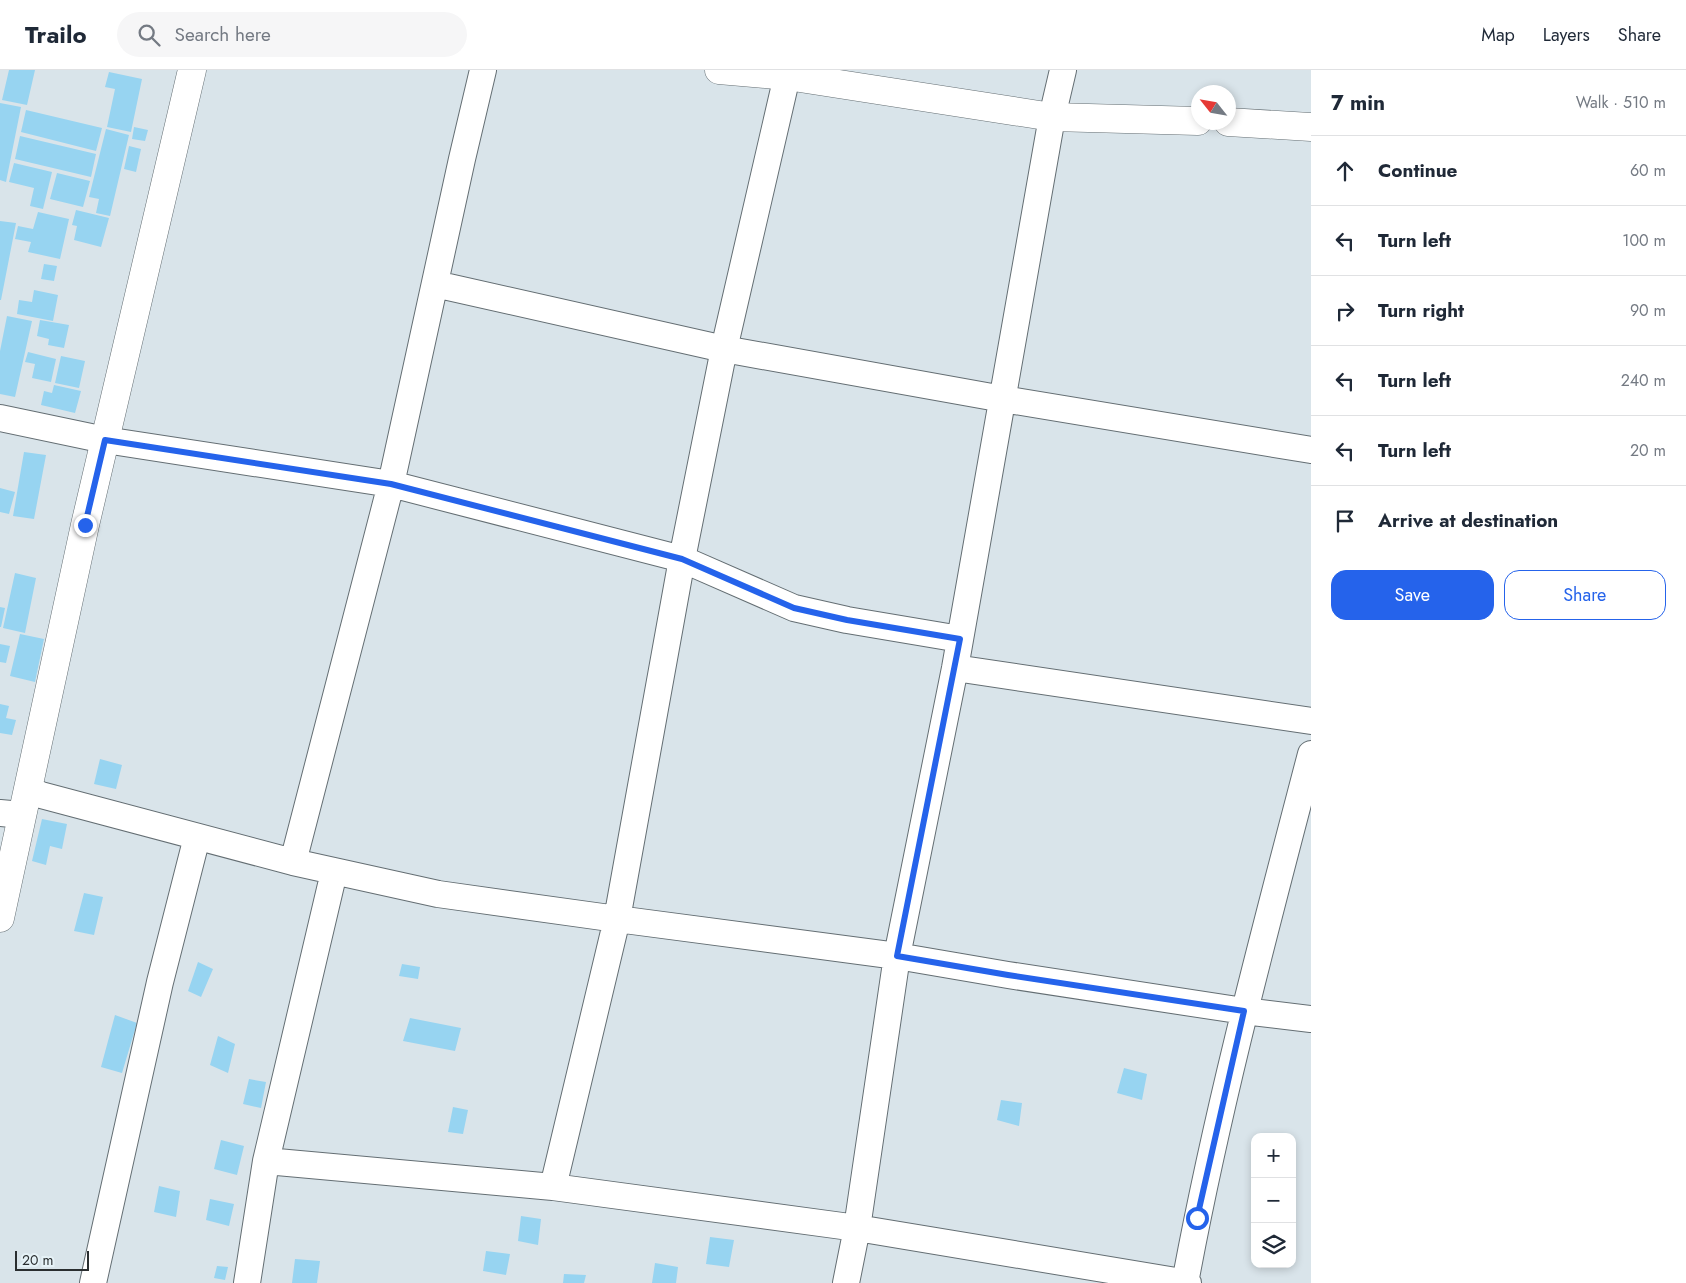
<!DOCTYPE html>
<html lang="en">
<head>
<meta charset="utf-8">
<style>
  body { margin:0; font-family:Jost,sans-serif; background:#f6f6f7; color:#1f2937 }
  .controls { position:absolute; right:15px; bottom:15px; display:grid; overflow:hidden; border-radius:10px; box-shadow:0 2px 8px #0003 }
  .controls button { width:45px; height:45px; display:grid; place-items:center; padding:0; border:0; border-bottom:1px solid #e0e1e3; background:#fff; color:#1f2937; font:25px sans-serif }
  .compass { position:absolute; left:1191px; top:15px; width:45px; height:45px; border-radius:50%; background:#fff; box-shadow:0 2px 8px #0003; rotate:301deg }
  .scale { position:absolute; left:15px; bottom:12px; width:74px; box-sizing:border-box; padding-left:5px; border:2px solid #2a2e30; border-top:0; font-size:14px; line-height:18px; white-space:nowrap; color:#2a2e30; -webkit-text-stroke:4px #e6f2f7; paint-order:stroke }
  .stop { position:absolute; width:15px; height:15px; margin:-11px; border:4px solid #2563eb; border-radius:50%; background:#fff }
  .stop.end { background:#2563eb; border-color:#fff; box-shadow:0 1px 5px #0008 }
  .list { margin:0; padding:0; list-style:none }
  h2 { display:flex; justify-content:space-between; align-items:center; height:65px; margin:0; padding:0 20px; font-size:21px }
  h2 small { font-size:16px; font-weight:400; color:#747a83 }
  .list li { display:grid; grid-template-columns:32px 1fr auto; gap:15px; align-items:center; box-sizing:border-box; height:70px; padding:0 20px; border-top:1px solid #e0e1e3 }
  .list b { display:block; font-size:19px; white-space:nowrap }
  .list em { font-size:16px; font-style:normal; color:#747a83 }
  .actions { display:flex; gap:10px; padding:15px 20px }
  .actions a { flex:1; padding:11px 0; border:1px solid #2563eb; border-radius:15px; text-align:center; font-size:18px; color:#2563eb }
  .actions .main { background:#2563eb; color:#fff }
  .icon { flex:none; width:28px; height:28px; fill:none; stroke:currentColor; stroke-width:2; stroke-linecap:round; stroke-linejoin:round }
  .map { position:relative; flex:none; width:1311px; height:1213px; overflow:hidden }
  header { display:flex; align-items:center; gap:30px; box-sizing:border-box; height:70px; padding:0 25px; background:#fff; border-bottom:1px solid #e0e1e3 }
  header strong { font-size:24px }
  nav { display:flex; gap:28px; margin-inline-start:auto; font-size:18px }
  .search { width:350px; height:45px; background:#f6f6f7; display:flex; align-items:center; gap:12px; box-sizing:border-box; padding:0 18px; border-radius:28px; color:#747a83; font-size:19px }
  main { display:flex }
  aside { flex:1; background:#fff }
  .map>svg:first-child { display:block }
</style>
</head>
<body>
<header>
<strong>Trailo</strong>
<div class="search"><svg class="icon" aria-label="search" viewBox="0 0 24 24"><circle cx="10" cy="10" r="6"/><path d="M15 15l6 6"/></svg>Search here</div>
<nav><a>Map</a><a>Layers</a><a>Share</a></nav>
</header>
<main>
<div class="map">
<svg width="1311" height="1213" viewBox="0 0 1311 1213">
  <rect width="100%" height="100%" fill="#d9e4ea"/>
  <path fill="#97d4f1" d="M9,0h26l-8,35 -25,-5z
    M109,2l33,7 -11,53 -24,-5 8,-38 -10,-2z
    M0,33l21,4 -15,75 -6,-2z
    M26,40l76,18 -6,23 -75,-19z
    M134,57l14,3 -3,11 -13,-2z
    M106,59l23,6 -19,81 -14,-3 3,-14 -10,-2z
    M20,66l76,18 -5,23 -76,-18z
    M129,76l12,3 -5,23 -12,-3z
    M14,93l38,9 -9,37 -13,-3 4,-18 -25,-6z
    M57,103l33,8 -7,26 -33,-8z
    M76,140l33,8 -8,29 -27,-7 3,-14 -5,-1z
    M38,142l31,7 -9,40 -32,-7 3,-10 -16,-3 3,-13 15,3z
    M0,151l16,2 -15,77h-1z
    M44,194l13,2 -3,15 -13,-2z
    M34,220l24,5 -5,26 -36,-7 2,-14 13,2z
    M7,246l25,5 -17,76 -15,-3v-43z
    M40,250l29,5 -5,23 -16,-3 1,-6 -12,-3z
    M28,282l28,7 -5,23 -19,-4 3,-14 -10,-2z
    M61,286l24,5 -6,27 -24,-5z
    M54,315l27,6 -6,22 -34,-8 3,-14 8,2z
    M24,382l22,3 -12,64 -21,-3z
    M0,418l15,4 -6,22 -9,-2z
    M15,503l21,5 -11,55 -22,-5z
    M0,537l5,1 -4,19h-1z
    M20,564l24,5 -9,43 -25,-6z
    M0,574l10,2 -4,17 -6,-1z
    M0,634l9,2 -3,12 10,2 -4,15 -12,-2z
    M100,689l22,6 -6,24 -22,-5z
    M42,749l25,5 -5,25 -12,-3 -4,19 -14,-4z
    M84,823l19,4 -9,38 -20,-4z
    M198,892l15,7 -12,28 -13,-6z
    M402,894l18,3 -2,12 -19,-3z
    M115,945l22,8 -15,50 -21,-6z
    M410,948l51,10 -6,23 -52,-10z
    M218,966l17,8 -7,29 -18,-8z
    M1124,998l23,6 -5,26 -25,-7z
    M249,1009l17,3 -5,26 -18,-4z
    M1001,1030l21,3 -3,23 -22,-6z
    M453,1037l15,3 -5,24 -15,-2z
    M221,1070l23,6 -7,29 -23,-6z
    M159,1116l21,5 -4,26 -22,-5z
    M210,1129l24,5 -5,22 -23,-6z
    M521,1146l20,3 -3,26 -20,-4z
    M710,1167l24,3 -5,27 -23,-3z
    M486,1181l24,3 -4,21 -23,-4z
    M295,1189l25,2 -3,22h-25z
    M655,1193l23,4 -2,16h-24z
    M217,1196l11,1 -3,13 -11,-2z
    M564,1204l22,1 -2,8h-21z"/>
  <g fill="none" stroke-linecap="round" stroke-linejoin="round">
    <g stroke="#646e73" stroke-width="28">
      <path id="street" d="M435,214l289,65 279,50 308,51
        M0,348l105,22 286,44 291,75 112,49 53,12 113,19
        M955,598l356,53
        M28,720l13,5 252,67 145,32 179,25 280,37 111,19 236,36 67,8
        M0,743l22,2
        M293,792l98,-378 71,-325 21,-89
        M266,1091l287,26 304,41 331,55
        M553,1117l64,-268 65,-360 42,-210 63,-273
        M93,1213l67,-301 37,-145
        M247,1213l19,-122 68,-289
        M846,1213l11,-55 40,-272 58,-288 97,-551 11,-47
        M1185,1213c33,-178 80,-353 126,-529"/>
    </g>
    <g stroke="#646e73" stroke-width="29">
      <path id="secondary" d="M719,0l68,6 265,41 146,4
        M1228,52l83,5
        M0,848l85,-393 107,-455"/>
    </g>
    <use href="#street" stroke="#fff" stroke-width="26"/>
    <use href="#secondary" stroke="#fff" stroke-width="28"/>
  </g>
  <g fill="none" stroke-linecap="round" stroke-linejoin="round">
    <path stroke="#2563eb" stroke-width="6" d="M85,455l20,-85 286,44 291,75 112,49 53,12 113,19 -63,317 111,19 236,36 -47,207"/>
  </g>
</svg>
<div class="controls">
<button>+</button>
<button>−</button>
<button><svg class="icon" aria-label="layers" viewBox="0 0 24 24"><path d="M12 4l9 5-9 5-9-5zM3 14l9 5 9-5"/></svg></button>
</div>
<svg class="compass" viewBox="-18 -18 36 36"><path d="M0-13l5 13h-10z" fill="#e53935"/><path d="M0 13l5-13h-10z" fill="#747a83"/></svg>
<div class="scale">20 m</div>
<div class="stop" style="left:1197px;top:1148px"></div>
<div class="stop end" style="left:85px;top:455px"></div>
</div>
<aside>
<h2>7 min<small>Walk · 510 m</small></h2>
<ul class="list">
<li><svg class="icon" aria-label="ahead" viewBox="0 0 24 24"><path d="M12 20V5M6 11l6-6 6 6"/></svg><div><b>Continue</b></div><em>60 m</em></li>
<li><svg class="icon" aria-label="left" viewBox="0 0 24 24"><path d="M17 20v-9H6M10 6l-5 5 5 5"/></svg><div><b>Turn left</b></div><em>100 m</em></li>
<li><svg class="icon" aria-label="right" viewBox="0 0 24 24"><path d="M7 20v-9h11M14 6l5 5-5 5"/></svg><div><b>Turn right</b></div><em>90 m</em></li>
<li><svg class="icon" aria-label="left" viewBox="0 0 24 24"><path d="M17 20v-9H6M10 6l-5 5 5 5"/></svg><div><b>Turn left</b></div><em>240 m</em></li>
<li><svg class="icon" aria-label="left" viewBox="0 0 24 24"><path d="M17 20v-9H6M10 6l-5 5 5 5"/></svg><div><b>Turn left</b></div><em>20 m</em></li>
<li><svg class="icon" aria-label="arrive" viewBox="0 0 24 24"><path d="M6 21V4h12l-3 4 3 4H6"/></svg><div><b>Arrive at destination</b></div></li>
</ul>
<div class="actions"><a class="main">Save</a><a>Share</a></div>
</aside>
</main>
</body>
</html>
